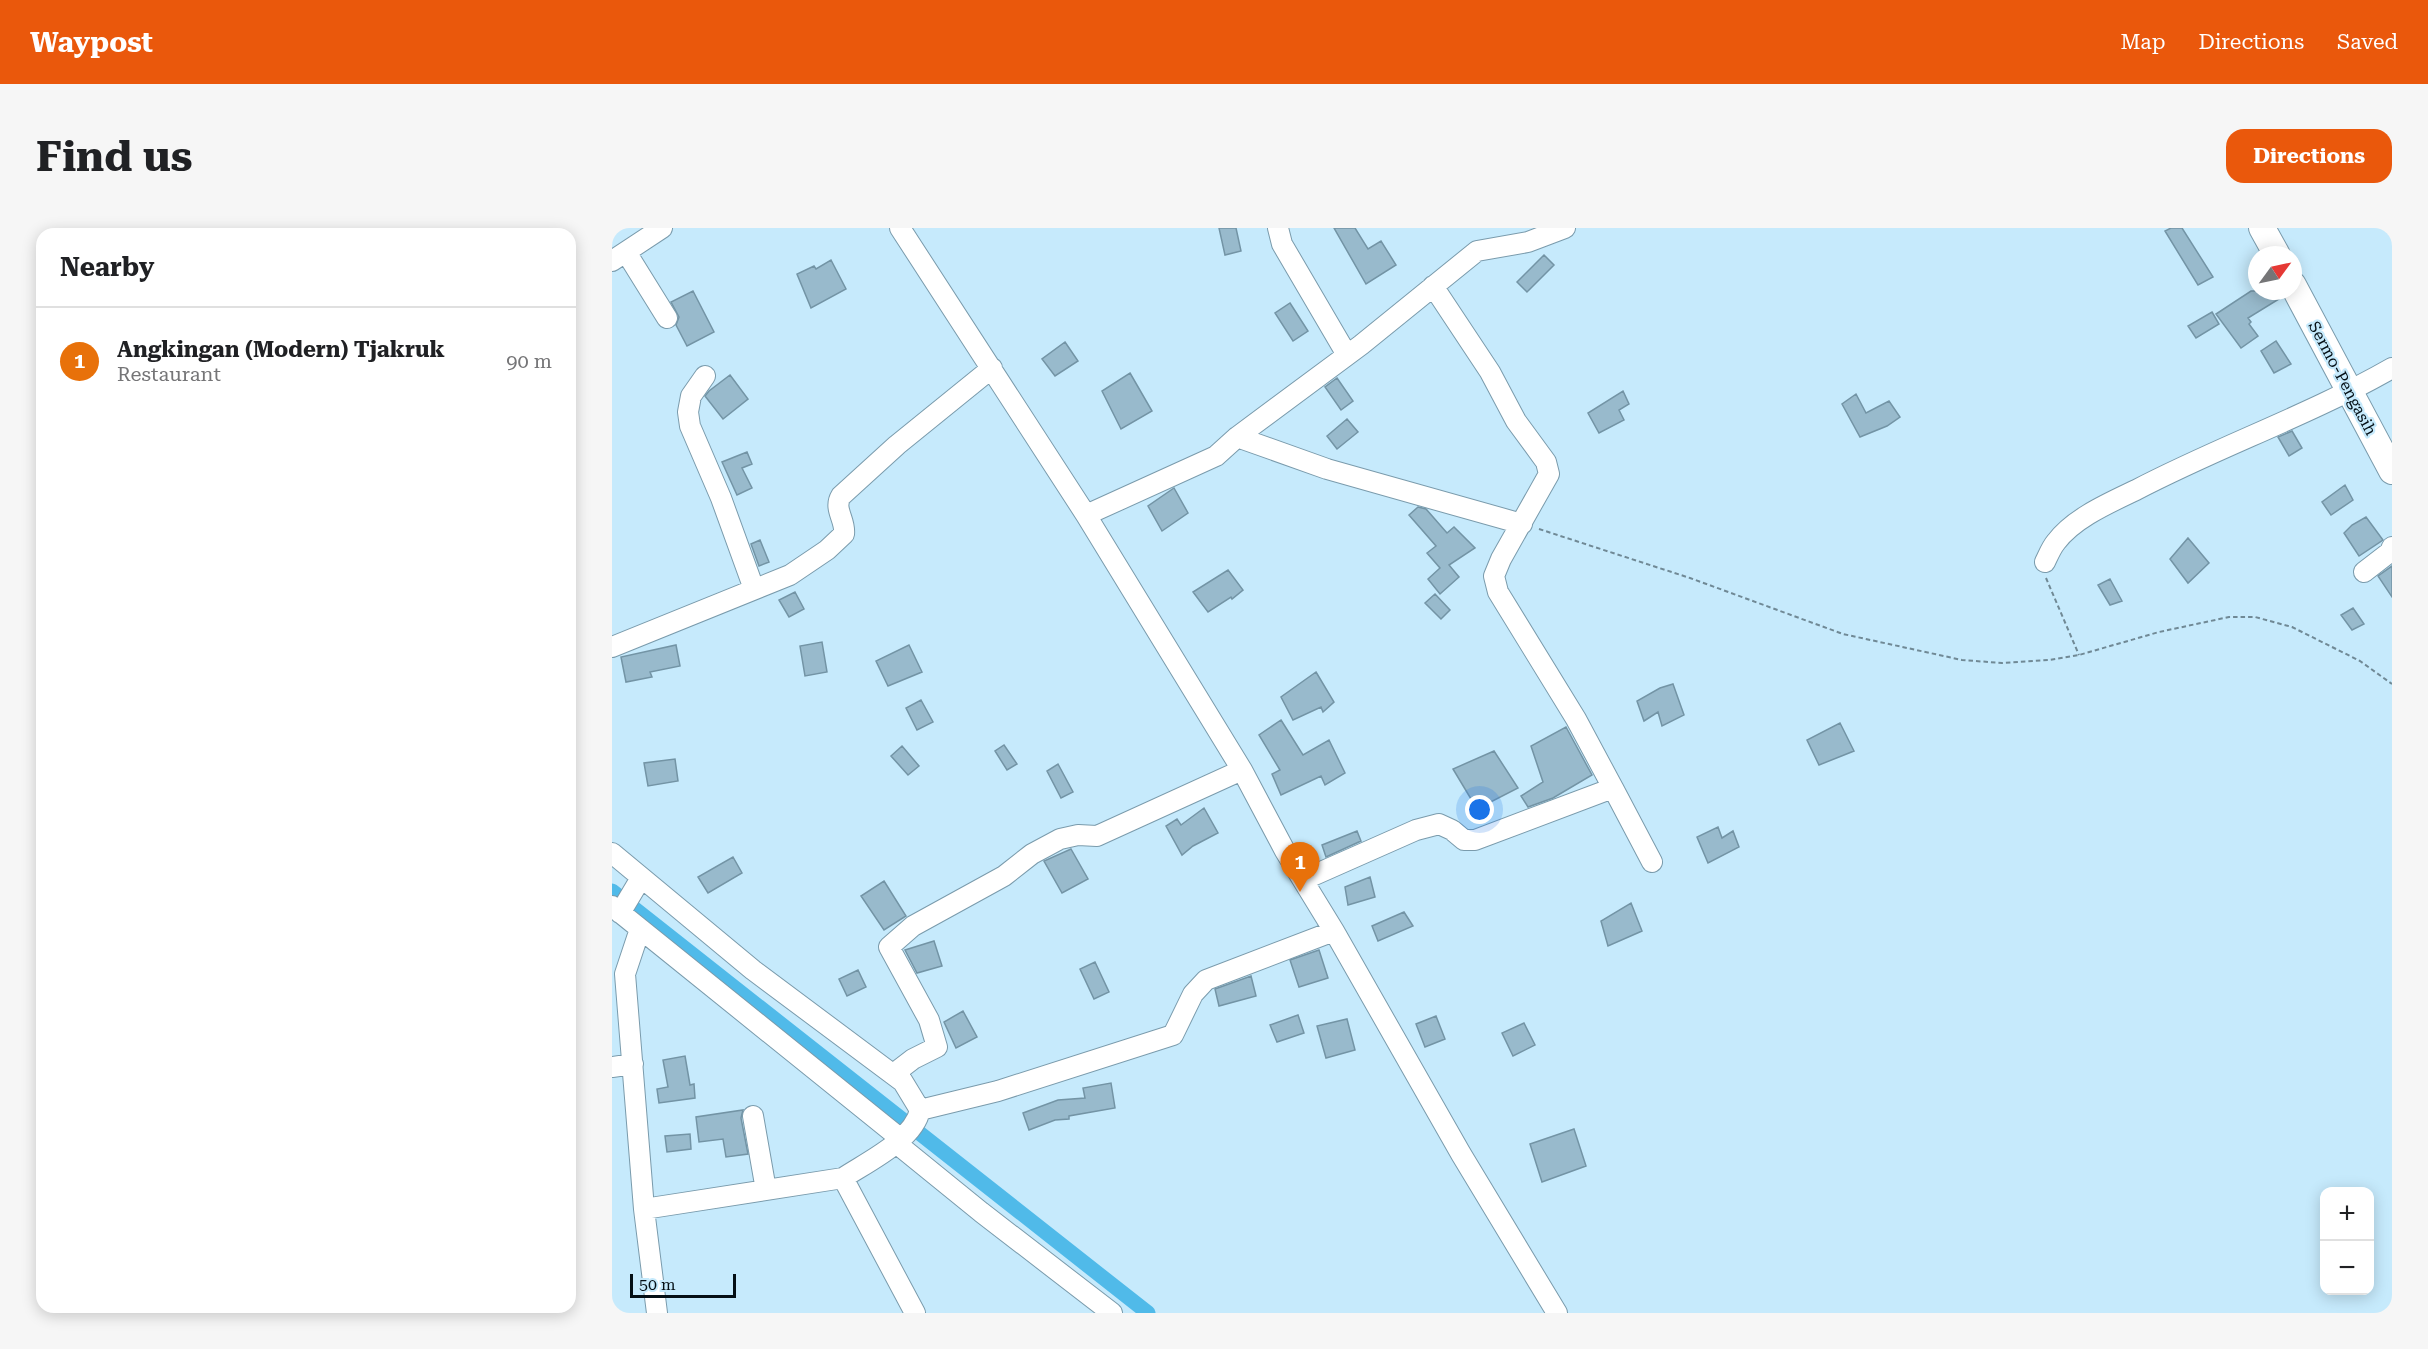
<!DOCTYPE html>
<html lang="en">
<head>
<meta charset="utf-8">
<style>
  body { margin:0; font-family:"Roboto Serif",serif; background:#f6f6f6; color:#202124 }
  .controls { position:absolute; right:18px; bottom:18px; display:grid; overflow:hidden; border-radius:12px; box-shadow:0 3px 15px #0003 }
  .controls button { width:54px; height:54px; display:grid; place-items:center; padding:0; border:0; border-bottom:2px solid #e0e0e0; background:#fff; color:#202124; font:30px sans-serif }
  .compass { position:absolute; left:1636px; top:18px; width:54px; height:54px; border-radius:50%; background:#fff; box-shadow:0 3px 15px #0003; rotate:57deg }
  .scale { position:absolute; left:18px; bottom:15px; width:106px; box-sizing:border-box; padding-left:6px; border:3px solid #040f15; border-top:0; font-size:16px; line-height:21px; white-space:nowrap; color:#040f15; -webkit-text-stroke:4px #c6eafc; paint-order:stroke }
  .you { position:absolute; left:868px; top:582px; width:21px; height:21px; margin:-15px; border:4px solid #fff; border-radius:50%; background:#1a73e8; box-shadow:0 0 0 9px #1a73e833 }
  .badge { display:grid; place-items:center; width:39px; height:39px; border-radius:50%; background:#ea580c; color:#fff; font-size:20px; font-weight:700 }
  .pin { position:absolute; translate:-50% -50px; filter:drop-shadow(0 2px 3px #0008) }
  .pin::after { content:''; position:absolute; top:32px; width:21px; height:18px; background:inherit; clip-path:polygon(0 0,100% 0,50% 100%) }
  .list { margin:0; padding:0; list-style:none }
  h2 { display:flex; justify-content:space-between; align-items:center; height:78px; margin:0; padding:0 24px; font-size:26px }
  h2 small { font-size:20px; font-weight:400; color:#757577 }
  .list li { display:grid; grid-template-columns:39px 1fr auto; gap:18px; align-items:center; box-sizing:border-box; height:108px; padding:0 24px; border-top:2px solid #e0e0e0 }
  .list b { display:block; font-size:22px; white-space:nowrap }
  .list p { margin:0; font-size:20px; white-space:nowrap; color:#757577 }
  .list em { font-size:20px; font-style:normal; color:#757577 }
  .map { position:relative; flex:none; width:1780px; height:1085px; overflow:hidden; border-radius:18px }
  header { display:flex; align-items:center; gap:36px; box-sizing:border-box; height:84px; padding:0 30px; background:#ea580c; color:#fff }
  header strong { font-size:28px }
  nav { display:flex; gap:33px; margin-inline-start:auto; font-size:21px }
  .intro { display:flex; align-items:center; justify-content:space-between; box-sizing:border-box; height:144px; padding:0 36px }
  h1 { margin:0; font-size:42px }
  .button { padding:15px 27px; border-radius:18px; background:#ea580c; color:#fff; font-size:21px; font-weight:700 }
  main { display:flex; gap:36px; padding:0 36px }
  aside { flex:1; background:#fff; border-radius:18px; box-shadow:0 3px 15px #0003 }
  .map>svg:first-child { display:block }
</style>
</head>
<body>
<header>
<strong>Waypost</strong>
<nav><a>Map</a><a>Directions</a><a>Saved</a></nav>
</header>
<div class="intro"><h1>Find us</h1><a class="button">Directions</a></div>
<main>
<aside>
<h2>Nearby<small></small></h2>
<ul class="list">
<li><span class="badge" style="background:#e8710a">1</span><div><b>Angkingan (Modern) Tjakruk</b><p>Restaurant</p></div><em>90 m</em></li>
</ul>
</aside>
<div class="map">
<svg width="1780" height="1085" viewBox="0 0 1780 1085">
  <rect width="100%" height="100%" fill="#c6eafc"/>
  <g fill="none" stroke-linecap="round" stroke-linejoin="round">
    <path stroke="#50bae9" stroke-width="15" d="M0,663l536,422"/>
  </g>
  <path fill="#98bacc" stroke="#7394a5" stroke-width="1.5" d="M607,0h17l5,23 -16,4z
    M722,0h21l13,21 13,-8 15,24 -30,19z
    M1559,0h11l31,49 -15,8 -33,-54z
    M932,27l10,10 -27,27 -10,-10z
    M219,32l15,29 -35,19 -14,-34 17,-8 2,3z
    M81,63l21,41 -27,14 -11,-21 3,-8 -8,-15z
    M1639,63h23l5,8 -31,19 3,4 -2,2 9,12 -17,12 -25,-34z
    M678,75l18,28 -15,10 -18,-28z
    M1600,84l7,12 -23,14 -8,-12z
    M1664,113l15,23 -17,9 -13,-22z
    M453,114l13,19 -23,15 -13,-17z
    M518,145l22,38 -31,18 -19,-38z
    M118,147l18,24 -25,20 -18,-23 4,-5z
    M725,150l16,23 -12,9 -16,-23z
    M1011,163l6,13 -10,6 5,10 -25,13 -11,-20z
    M1244,166l10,19 23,-12 11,16 -13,9 -27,11 -18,-33z
    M735,191l11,13 -21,17 -10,-13z
    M1680,203l10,17 -13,8 -11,-19z
    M135,224l5,12 -10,4 10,20 -15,7 -15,-33z
    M1733,257l8,15 -22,15 -9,-13z
    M562,260l14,25 -26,18 -14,-25z
    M806,279l8,2 21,24 7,-6 21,21 -26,17 10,12 -19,17 -12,-15 12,-11 -13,-15 9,-7 -27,-31z
    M1754,289l17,23 -24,16 -15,-23 8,-8z
    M1576,310l21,25 -21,20 -18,-24z
    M148,312l9,22 -10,4 -8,-22z
    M1780,338v31l-14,-21z
    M616,342l15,20 -11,9 -1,-2 -23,15 -15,-20z
    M1498,351l12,22 -12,4 -12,-20z
    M183,364l9,17 -15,8 -10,-17z
    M823,366l15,16 -9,9 -16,-16z
    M1741,380l11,16 -12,6 -11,-15z
    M210,414l5,30 -22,4 -5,-30z
    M64,417l4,21 -30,6 2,5 -26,5 -5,-25z
    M297,417l13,27 -34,14 -12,-25z
    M704,444l18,30 -11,10 -2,-5 -28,13 -12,-23z
    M1061,456l11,31 -22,11 -4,-14 -14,9 -7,-20 23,-13z
    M309,472l12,22 -16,8 -11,-22z
    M669,492l22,35 26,-15 16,33 -20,12 -4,-9 -40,19 -9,-21 8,-4 -21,-35z
    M1228,495l14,28 -35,14 -12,-25z
    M954,499l26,48 -39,23 -25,9 -7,-11 22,-14 -12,-36z
    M392,517l13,19 -10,6 -12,-19z
    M290,518l17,20 -11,9 -17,-19z
    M882,523l24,37 -41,21 -24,-40z
    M63,531l3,22 -30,5 -4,-23z
    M446,536l15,28 -12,6 -14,-27z
    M592,580l14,25 -25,13 -11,9 -16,-29 11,-7 4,6z
    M1106,599l4,11 11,-7 6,16 -31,16 -11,-26z
    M745,603l4,10 -35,16 -4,-12z
    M459,621l17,30 -26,14 -18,-32z
    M121,629l9,16 -34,20 -10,-16z
    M758,649l5,20 -27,8 -3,-18z
    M272,653l22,35 -22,14 -23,-34z
    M1019,675l11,28 -34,15 -7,-25z
    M792,684l9,14 -35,15 -6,-15z
    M322,713l8,25 -25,7 -12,-23z
    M707,722l9,28 -29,9 -9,-27z
    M483,734l14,30 -15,7 -14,-30z
    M246,742l8,17 -19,9 -8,-17z
    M639,748l5,20 -37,10 -4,-17z
    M351,783l14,26 -21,11 -12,-26z
    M686,787l6,18 -27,9 -7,-17z
    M824,788l9,23 -20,8 -9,-23z
    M735,791l8,31 -29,8 -9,-32z
    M912,795l11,22 -22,11 -11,-23z
    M73,828l5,29 4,-1 1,14 -36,5 -2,-14 11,-2 -5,-27z
    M499,855l4,25 -46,8v3l-14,1 -26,10 -6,-17 35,-13 27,-2 -2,-10z
    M131,882l-2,8 7,36 -22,3 -3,-18 -24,3 -3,-25z
    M962,901l12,37 -44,16 -12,-38z
    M78,906l1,15 -24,3 -2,-16z"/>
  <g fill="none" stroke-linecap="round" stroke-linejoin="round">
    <g stroke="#7a9bac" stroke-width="22">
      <path id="minor" d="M288,0l186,287 156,255 43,81 49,80 127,223 96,159
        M666,0l4,16 65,111
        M14,24l41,66
        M0,33l50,-33
        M93,148l-14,20 -3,16 2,14 31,72 33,91
        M625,209l90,32 195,55
        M474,287l130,-59 21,-19 124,-92 116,-94 51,-9 37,-14
        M1433,334c3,-6 6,-14 11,-20 18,-24 53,-39 80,-52 84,-44 174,-75 256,-122
        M1752,344l26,-20 2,-5
        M0,419l178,-72 37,-25 17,-16c2,-14 -11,-25 -3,-38l56,-51 95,-77
        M1001,560l39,74
        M0,625l141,117 150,112
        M691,652l113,-50 23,-6 13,6 12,10h11l138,-52 -37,-69 -78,-127 -4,-16 7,-17 48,-85 -3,-12 -30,-41 -26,-49 -57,-86
        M0,678l289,233
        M8,685l21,-35
        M28,701l-15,45 19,235 13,104
        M0,839l21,-3
        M308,882l78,-19 175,-56 20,-41 13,-14 128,-49
        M141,888l13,74
        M284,915l85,69 131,101
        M32,981l199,-31
        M303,1085l-72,-135c24,-16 71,-38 77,-68l-20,-33v-8l13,-10 24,-12 -8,-27 -40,-73 24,-21 91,-50 28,-22 28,-15 18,-4 19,1 145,-66"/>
    </g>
    <g stroke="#7a9bac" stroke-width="28">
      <path id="major" d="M1650,0l15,27
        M1681,57l99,186"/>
    </g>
    <path stroke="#708995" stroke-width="2" stroke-dasharray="4.5 3" stroke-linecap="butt" d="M927,301l151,49 153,56 119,26 40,3 47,-3 30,-5 80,-23 70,-15h26l37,10 68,34 32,23
      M1434,350l33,77"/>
    <use href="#minor" stroke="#fff" stroke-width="20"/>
    <use href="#major" stroke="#fff" stroke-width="26"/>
  </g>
  <g text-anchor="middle" stroke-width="4.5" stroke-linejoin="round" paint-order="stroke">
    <g font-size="16" fill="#040f15" stroke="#c6eafc">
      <text transform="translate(1731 150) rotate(62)" y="6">Sermo-Pengasih</text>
    </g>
  </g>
</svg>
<div class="controls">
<button>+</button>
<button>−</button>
</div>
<svg class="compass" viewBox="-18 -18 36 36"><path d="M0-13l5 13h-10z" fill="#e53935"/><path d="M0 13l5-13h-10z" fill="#757577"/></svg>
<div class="scale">50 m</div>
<div class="you"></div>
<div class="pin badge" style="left:688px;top:664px;background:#e8710a">1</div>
</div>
</main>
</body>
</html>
